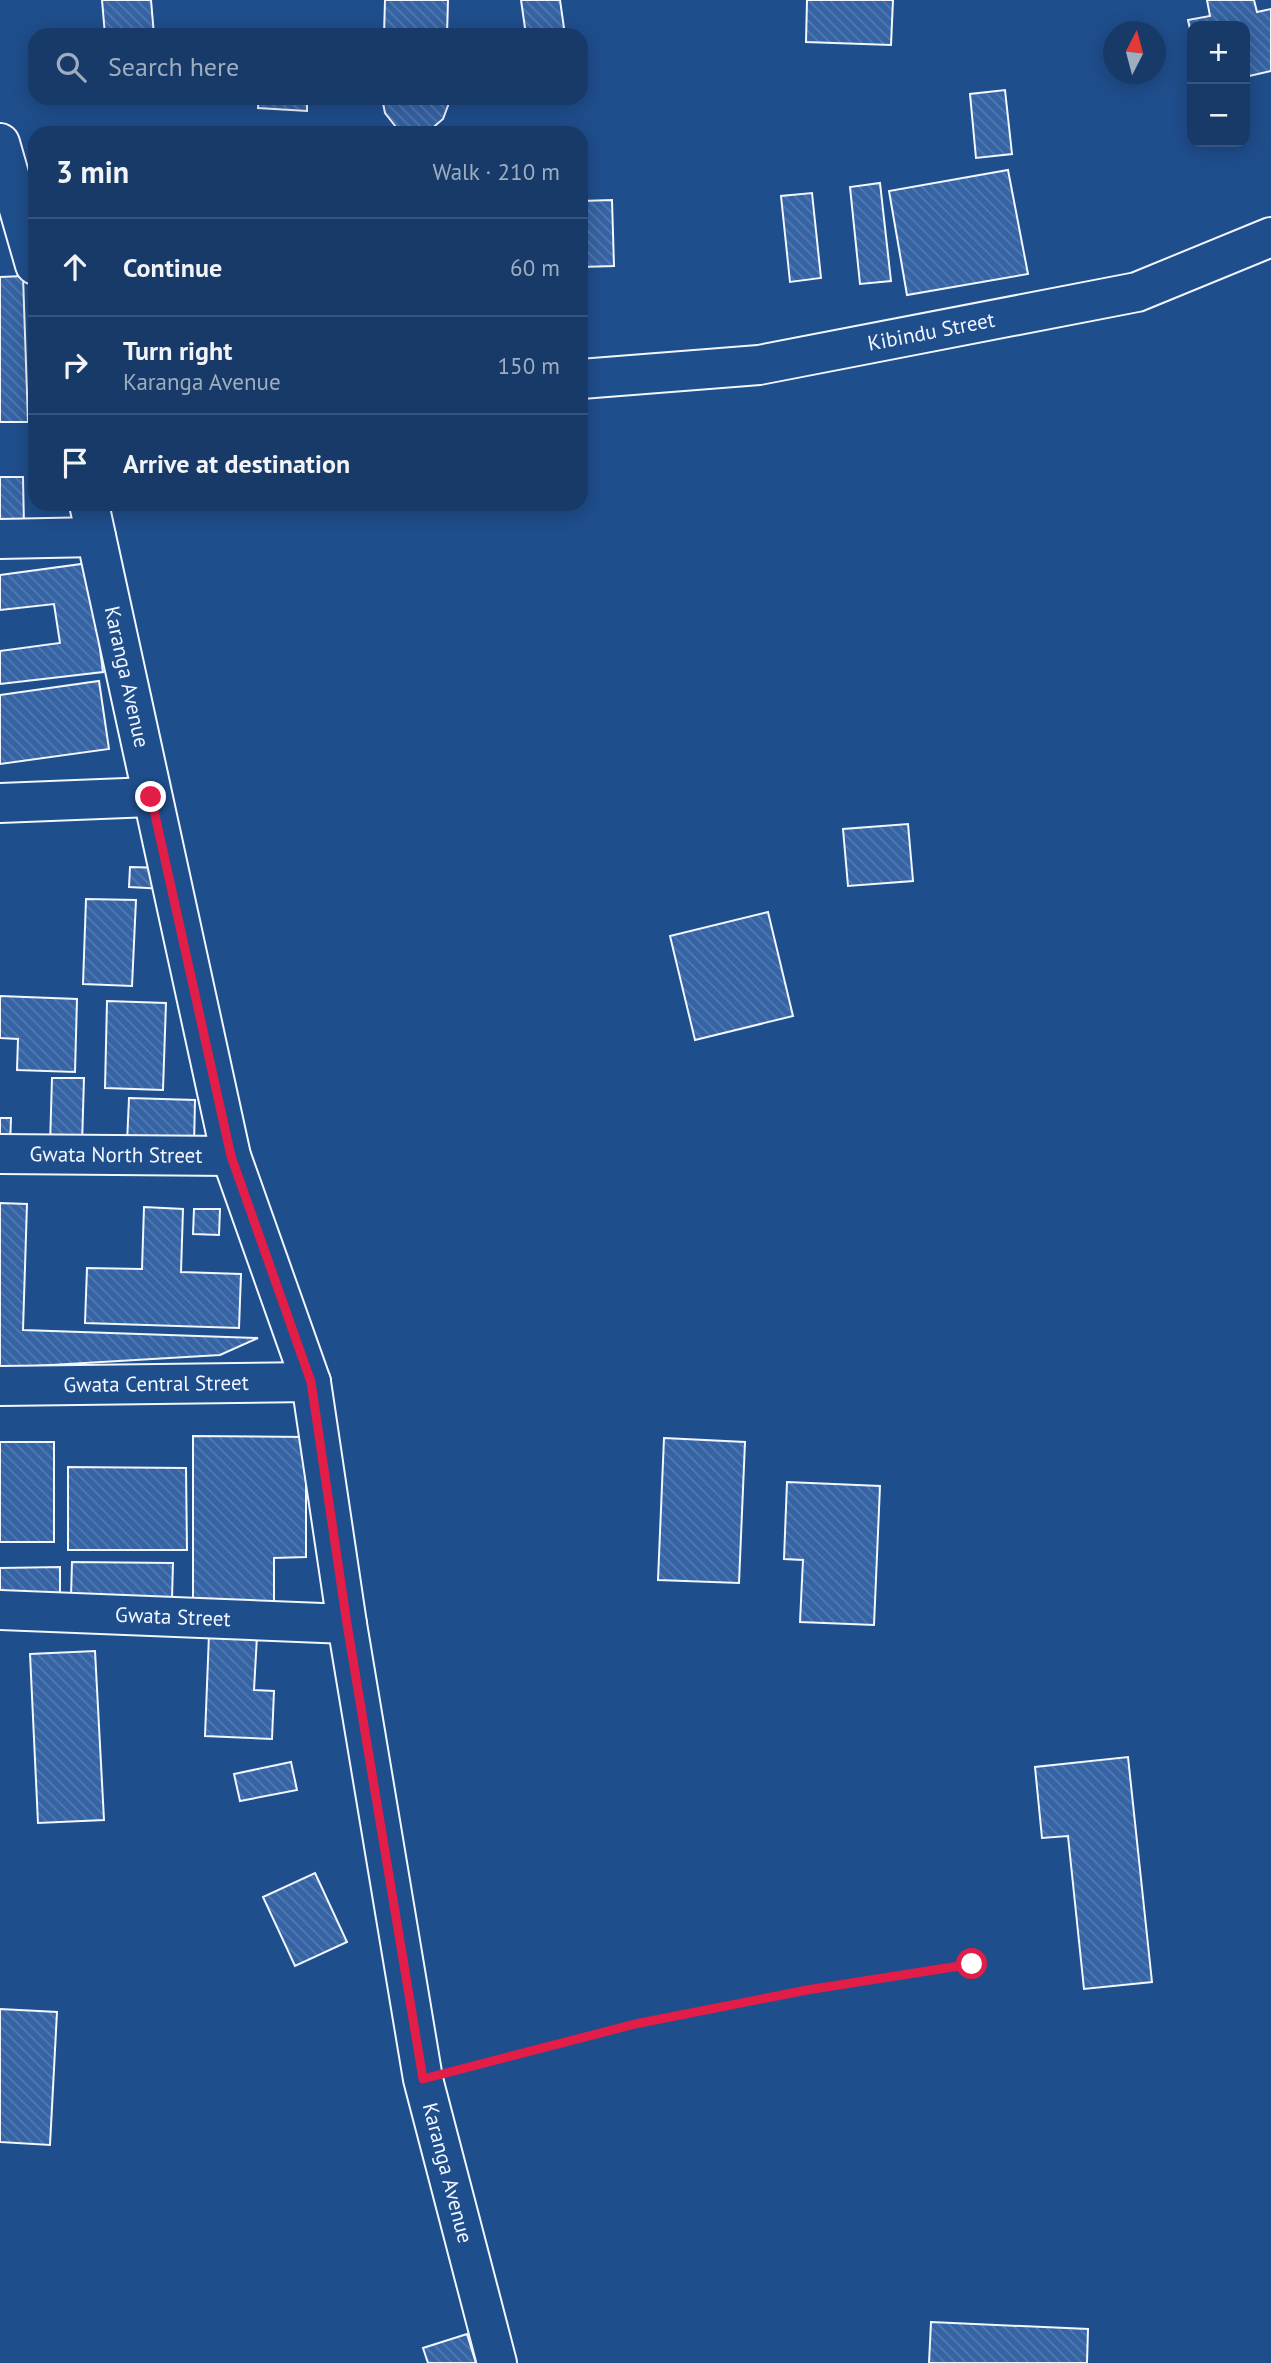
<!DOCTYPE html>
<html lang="en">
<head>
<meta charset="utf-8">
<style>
  body { margin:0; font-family:"PT Sans",sans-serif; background:#20416f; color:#f1f3f6 }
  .controls { position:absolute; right:21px; top:21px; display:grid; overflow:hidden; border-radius:14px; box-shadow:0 4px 18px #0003 }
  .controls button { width:63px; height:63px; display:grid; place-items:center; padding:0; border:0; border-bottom:2px solid #36547d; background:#173a69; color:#f1f3f6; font:35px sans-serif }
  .compass { position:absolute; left:1103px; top:21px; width:63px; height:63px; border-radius:50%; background:#173a69; box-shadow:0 4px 18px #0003; rotate:6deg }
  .stop { position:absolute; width:21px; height:21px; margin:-16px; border:5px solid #e11d48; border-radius:50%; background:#fff }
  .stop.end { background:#e11d48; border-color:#fff; box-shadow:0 2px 7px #0008 }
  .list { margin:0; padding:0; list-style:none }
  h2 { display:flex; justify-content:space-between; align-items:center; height:91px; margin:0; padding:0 28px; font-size:30px }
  h2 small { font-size:23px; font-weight:400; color:#9eadc0 }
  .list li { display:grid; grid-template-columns:46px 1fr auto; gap:21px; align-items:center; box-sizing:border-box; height:98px; padding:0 28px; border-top:2px solid #36547d }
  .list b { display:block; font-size:26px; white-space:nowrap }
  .list p { margin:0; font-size:23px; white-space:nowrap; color:#9eadc0 }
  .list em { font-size:23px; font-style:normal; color:#9eadc0 }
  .icon { flex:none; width:38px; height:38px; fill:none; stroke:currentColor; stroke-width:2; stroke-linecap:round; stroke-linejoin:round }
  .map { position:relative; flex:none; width:1271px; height:2363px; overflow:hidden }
  .search { position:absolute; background:#173a69; box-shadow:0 4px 18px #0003; left:28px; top:28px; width:560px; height:77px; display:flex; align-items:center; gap:18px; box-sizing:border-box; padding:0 24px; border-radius:21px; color:#9eadc0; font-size:26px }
  .panel { position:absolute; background:#173a69; box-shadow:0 4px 18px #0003; left:28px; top:126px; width:560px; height:385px; border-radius:21px }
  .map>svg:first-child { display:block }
</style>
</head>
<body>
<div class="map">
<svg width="1271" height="2363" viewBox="0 0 1271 2363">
  <defs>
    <pattern id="building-back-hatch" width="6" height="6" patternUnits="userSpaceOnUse" patternTransform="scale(1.75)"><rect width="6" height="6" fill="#3563a3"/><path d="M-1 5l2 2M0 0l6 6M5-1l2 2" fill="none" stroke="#537ab1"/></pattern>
  </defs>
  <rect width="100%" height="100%" fill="#1f4e8c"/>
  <path fill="url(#building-back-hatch)" stroke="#f2f6ff" stroke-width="2" d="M102,0h49l3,35h-49z
    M385,0h63l-1,35h-63z
    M521,0h39l5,35h-39z
    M807,0h86l-2,45 -85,-3z
    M1207,0h47l3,12 14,-3v62l-26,6v-51h-53v12l-4,-18 22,-4z
    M1005,90l7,64 -36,4 -6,-64z
    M259,98h48v13l-49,-3z
    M382,98h66l1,5 -6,16 -13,11 -18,2 -16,-5 -11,-14z
    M1008,170l20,104 -121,21 -18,-104z
    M880,183l11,98 -31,3 -10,-97z
    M812,193l9,85 -31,4 -9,-86z
    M612,200l2,66 -33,1v-66z
    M23,276l5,146h-28v-145z
    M0,477h23l1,49 -24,1z
    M89,563l14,109 -103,12v-33l60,-8 -6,-39 -54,6v-35z
    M99,681l10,68 -109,15v-69z
    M908,824l5,57 -65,5 -5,-57z
    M130,867l35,1v21l-36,-2z
    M86,899l50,1 -4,86 -49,-2z
    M768,912l25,104 -98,24 -25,-104z
    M0,996l77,3 -2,73 -58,-2 1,-31 -18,-1z
    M107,1001l59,2 -3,87 -58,-2z
    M52,1078h32l-2,67h-32z
    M129,1098l66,2 -1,46 -67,-3z
    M0,1118h11l-1,28 -10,-1z
    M0,1203l27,1 -4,126 235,8 -38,17 -220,13z
    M144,1207l39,2 -2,63 60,2 -2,54 -154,-5 2,-55 55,1z
    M194,1209h26l-1,26 -26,-1z
    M193,1436l113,1v120l-32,1v44l-81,1z
    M664,1438l81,4 -6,141 -81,-3z
    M0,1442h54v100h-54z
    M68,1467l118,1 1,82h-119z
    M787,1482l93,4 -6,139 -74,-3 3,-62 -19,-1z
    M72,1562l101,1 -1,35 -101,-1z
    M60,1567v37l-60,1v-37z
    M209,1634l48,2 -3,54 20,1 -2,48 -67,-3z
    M95,1651l9,169 -66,3 -8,-169z
    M1128,1757l24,225 -68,7 -16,-153 -26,2 -7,-71z
    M291,1762l6,28 -57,11 -6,-27z
    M315,1873l32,69 -52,24 -32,-69z
    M0,2009l57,3 -7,133 -50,-3z
    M931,2322l157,7 -1,34h-158z
    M467,2334l9,29h-48l-5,-15z"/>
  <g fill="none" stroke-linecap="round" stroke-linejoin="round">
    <g stroke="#f2f6ff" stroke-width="42">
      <g id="minor">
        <path d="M0,143l35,122"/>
        <path id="s1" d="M581,379l178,-14 378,-73 134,-55"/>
        <path id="s2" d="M89,504l142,652 80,226 36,242 76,455 74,284"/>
        <path d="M0,539l96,-2"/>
        <path d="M0,803l151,-6"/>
        <path id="s3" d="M0,1154l231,2"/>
        <path id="s4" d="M0,1386l311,-4"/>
        <path id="s5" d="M0,1610l347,14"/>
      </g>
    </g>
    <path stroke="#b3c4dc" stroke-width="4.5" stroke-dasharray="5 3.5" stroke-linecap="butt" d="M472,2067l163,-43 172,-34 165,-26"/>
    <use href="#minor" stroke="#1f4e8c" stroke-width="38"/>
  </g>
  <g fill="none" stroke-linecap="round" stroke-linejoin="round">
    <path stroke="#e11d48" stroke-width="9" d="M151,797l80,359 80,226 36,242 76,455 212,-55 172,-34 165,-26"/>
  </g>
  <g text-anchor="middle" stroke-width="5" stroke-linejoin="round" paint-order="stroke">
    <g font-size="21" fill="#f2f6ff" stroke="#1f4e8c">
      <text dy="7" stroke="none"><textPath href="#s1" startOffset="354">Kibindu Street</textPath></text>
      <text dy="7" stroke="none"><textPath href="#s2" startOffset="177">Karanga Avenue</textPath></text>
      <text dy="7" stroke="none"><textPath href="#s3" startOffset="116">Gwata North Street</textPath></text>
      <text dy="7" stroke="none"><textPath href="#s4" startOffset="156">Gwata Central Street</textPath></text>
      <text dy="7" stroke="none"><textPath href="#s5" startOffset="173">Gwata Street</textPath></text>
      <text dy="7" stroke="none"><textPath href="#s2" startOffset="1710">Karanga Avenue</textPath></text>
    </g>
  </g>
</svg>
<div class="controls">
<button>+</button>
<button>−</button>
</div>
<svg class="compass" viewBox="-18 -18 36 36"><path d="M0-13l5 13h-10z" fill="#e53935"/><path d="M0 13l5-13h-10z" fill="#9eadc0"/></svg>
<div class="stop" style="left:972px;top:1964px"></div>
<div class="stop end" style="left:151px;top:797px"></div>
<div class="search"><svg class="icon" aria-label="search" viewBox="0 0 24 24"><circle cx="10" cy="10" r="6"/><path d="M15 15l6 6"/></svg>Search here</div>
<section class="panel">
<h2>3 min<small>Walk · 210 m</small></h2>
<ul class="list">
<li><svg class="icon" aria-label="ahead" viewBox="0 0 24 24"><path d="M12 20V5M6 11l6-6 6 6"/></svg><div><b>Continue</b></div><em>60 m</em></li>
<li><svg class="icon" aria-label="right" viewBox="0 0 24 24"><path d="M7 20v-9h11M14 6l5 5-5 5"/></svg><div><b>Turn right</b><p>Karanga Avenue</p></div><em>150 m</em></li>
<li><svg class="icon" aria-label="arrive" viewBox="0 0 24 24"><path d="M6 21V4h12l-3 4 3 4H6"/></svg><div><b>Arrive at destination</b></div></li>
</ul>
</section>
</div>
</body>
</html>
